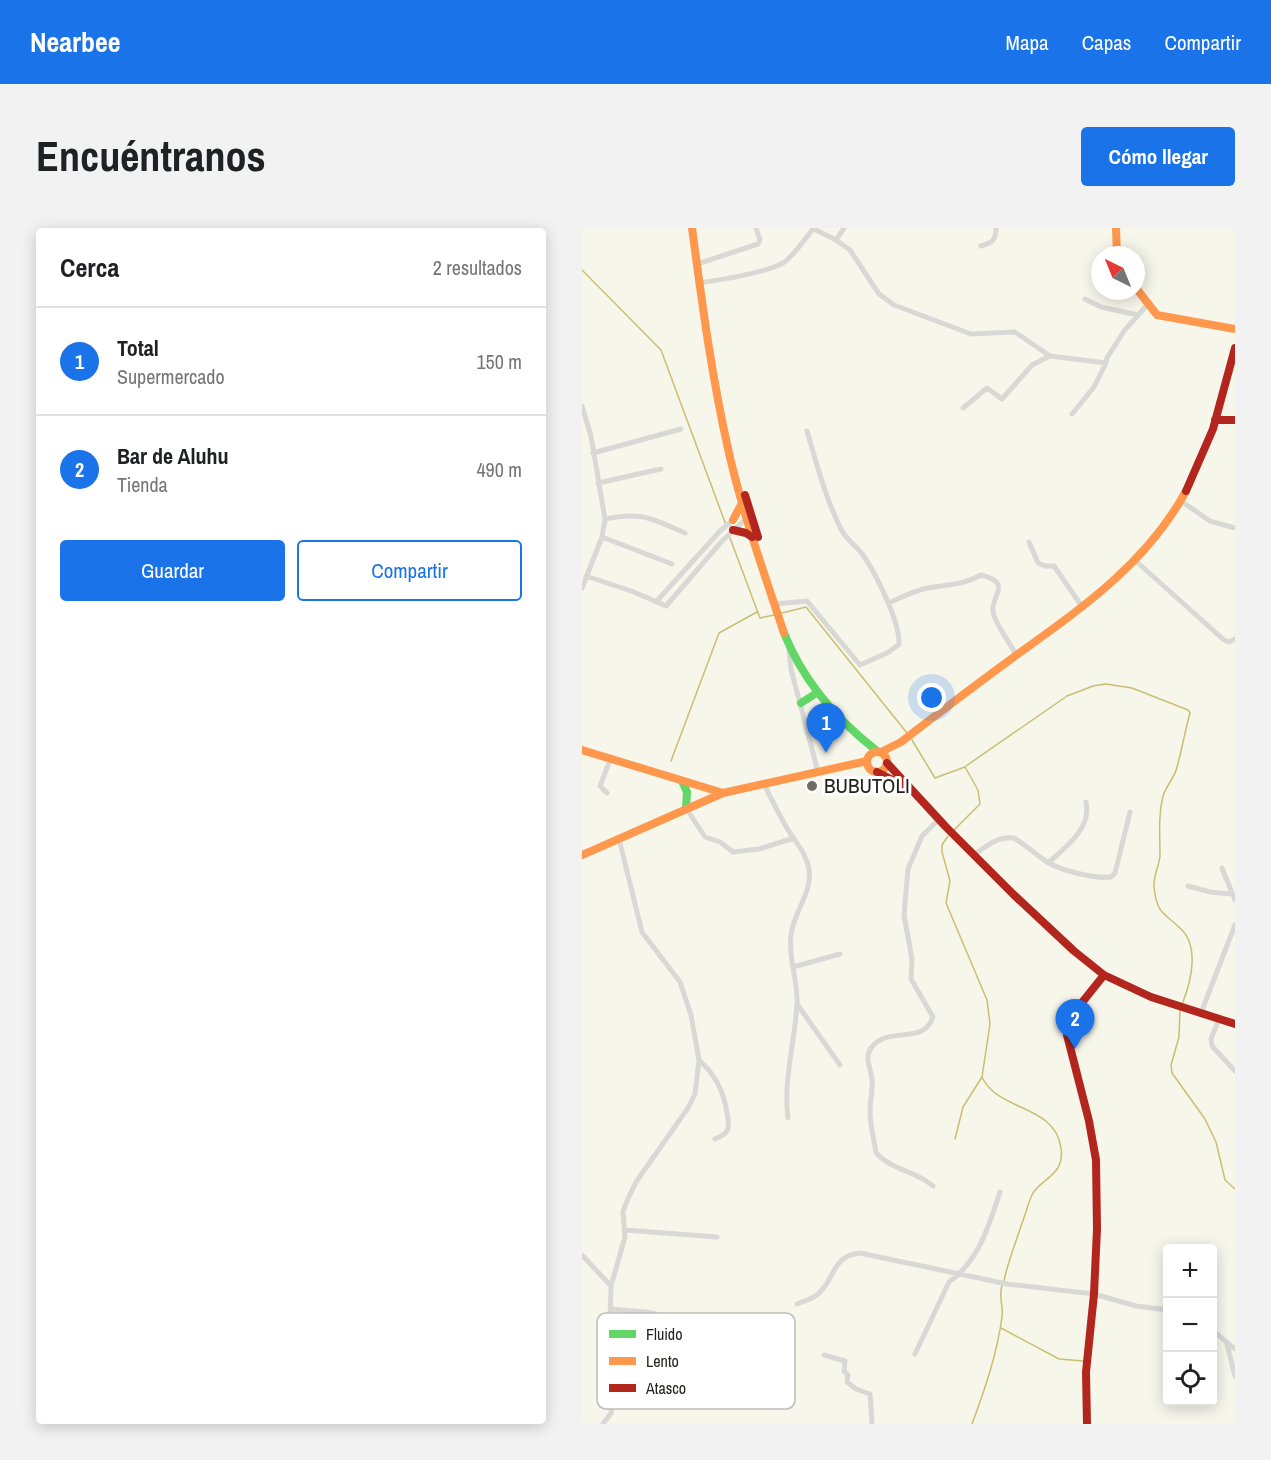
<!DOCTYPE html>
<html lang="es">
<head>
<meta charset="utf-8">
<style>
  body { margin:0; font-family:"Archivo Narrow",sans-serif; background:#f2f2f2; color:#202124 }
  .controls { position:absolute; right:18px; bottom:18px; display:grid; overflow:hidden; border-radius:6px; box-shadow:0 3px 15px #0003 }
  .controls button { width:54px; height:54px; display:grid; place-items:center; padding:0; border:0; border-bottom:2px solid #e0e0e0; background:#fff; color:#202124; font:30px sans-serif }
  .compass { position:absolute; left:509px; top:18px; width:54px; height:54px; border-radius:50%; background:#fff; box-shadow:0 3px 15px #0003; rotate:317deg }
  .you { position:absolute; left:350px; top:470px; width:21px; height:21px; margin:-15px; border:4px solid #fff; border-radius:50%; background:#1a73e8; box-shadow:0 0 0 9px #1a73e833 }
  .badge { display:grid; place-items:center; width:39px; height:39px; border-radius:50%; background:#1a73e8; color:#fff; font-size:20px; font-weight:700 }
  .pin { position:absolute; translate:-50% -50px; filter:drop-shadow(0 2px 3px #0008) }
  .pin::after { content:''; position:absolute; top:32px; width:21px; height:18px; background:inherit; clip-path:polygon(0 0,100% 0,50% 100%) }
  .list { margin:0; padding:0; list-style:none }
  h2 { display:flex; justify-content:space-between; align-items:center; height:78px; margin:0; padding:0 24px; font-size:26px }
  h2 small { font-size:20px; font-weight:400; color:#757577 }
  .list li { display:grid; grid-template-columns:39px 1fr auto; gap:18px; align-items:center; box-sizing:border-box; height:108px; padding:0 24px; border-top:2px solid #e0e0e0 }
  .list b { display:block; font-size:22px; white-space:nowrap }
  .list p { margin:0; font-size:20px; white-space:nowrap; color:#757577 }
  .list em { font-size:20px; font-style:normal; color:#757577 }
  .actions { display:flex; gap:12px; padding:18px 24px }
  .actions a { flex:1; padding:14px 0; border:2px solid #1a73e8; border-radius:6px; text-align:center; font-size:21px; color:#1a73e8 }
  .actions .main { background:#1a73e8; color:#fff }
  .icon { flex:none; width:33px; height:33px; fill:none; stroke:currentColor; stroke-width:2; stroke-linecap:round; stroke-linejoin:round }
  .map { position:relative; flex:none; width:653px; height:1196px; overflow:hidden; border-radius:6px }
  header { display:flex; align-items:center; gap:36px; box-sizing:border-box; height:84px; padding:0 30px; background:#1a73e8; color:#fff }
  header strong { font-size:28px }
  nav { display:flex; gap:33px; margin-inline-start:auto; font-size:21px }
  .intro { display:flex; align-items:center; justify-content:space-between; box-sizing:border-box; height:144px; padding:0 36px }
  h1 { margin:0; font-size:42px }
  .button { padding:15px 27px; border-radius:6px; background:#1a73e8; color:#fff; font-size:21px; font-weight:700 }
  main { display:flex; gap:36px; padding:0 36px }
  aside { flex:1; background:#fff; border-radius:6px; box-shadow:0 3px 15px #0003 }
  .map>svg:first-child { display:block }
</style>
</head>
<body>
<header>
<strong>Nearbee</strong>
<nav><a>Mapa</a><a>Capas</a><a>Compartir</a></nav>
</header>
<div class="intro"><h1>Encuéntranos</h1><a class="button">Cómo llegar</a></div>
<main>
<aside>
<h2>Cerca<small>2 resultados</small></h2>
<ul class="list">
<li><span class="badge">1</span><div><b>Total</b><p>Supermercado</p></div><em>150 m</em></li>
<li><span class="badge">2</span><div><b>Bar de Aluhu</b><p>Tienda</p></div><em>490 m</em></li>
</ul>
<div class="actions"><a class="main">Guardar</a><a>Compartir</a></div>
</aside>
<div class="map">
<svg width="653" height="1196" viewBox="0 0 653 1196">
  <rect width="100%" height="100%" fill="#f7f6eb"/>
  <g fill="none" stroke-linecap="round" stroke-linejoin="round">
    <path stroke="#c9bf72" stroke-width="1.5" d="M0,42l79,80 65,175
      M148,310l30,80 14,-3
      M200,385l24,-6 101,126
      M330,512l23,38 30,-11 13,23 2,14 -26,26
      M89,533l48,-128 38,-21
      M384,538l101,-70 26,-10 13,-2 26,4 56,22 2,3c-5,18 -8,36 -13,54 -2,10 -11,19 -14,29 -5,20 -3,40 -3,60 -1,10 -7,21 -6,31 3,27 9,25 26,41 20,18 11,53 3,74
      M366,608l-6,9v7l8,29 -4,22 41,97 3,24 -8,53c16,35 73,27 79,71 4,27 -19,30 -28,45 -5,9 -7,21 -11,30 -6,19 -14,38 -18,58
      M598,782l-1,27 -8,28 1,8 33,46 11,23 9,38 10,9
      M373,911l8,-32 19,-30
      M419,1100l58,31 24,2
      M390,1196c13,-35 25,-70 30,-107 2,-13 -4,-17 0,-32"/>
    <path stroke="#d8d8d5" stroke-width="5" d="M230,0l24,12 14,10 29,44 15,11 77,29 44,-2 35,24 56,7 1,-5 17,-27 24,-27
      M254,12l8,-12
      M399,18c11,-3 15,-6 15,-18
      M115,36l61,-20 2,-4 -4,-12
      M117,55c20,-3 73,-11 87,-22 10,-9 19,-22 27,-32
      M503,71l16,8 37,8
      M0,178l9,30 14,83 -3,18 -20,51
      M381,180l24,-20 15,11 30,-34 18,-9
      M490,186l22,-27 12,-24
      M11,225l88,-24
      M16,255l63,-14
      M599,273l29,20 25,7
      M23,291c36,-8 48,0 80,14
      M20,309l70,27
      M447,314l9,21 7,3h9l29,42
      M555,334l87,78 5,2 6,-3
      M4,348l48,16 32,14 56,-65 25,-23
      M74,374l64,-71 13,-11
      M306,375c11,-4 21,-10 32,-13 22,-6 39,-3 61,-15 35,9 6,22 13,41 5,13 16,27 22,39
      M193,376l32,-3 53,64 29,-13 10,-8c1,-22 -23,-70 -36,-89 -6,-8 -16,-15 -21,-24 -16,-31 -25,-66 -35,-100
      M207,423l2,18 27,103
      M182,556c8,16 16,33 26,49 8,12 16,21 19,36 4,23 -16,44 -18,66 -3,23 7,45 6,69 -2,38 -14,76 -9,114
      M25,565l-7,-7 10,-26
      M104,580l19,29 15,5 13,10 26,-3 35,-11
      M392,627c12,-9 24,-19 40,-17 12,7 23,18 35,25 14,8 46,16 62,14l4,-4 15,-61
      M466,635c18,-16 44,-35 38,-61
      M644,651l-4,-11 13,32
      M606,658l22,6 22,2
      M211,739l47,-13
      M215,776l43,61
      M619,785l34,-88
      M637,791l-8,20 1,7 23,25
      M117,832c17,15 25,32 28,53 1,6 3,13 0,18 -3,5 -8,6 -12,8
      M351,958c-16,-15 -40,-15 -57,-33 -2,-14 -6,-28 -6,-41 0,-11 3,-22 2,-33 -1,-10 -8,-21 -1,-31 18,-24 51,-1 62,-31l-22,-38 1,-20 -8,-44 4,-46 14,-33 17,-17
      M43,1002l92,7
      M0,1027l29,31 -1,40 5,22 1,34 -5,31 -8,11
      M29,1058l14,-49 -2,-25 3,-9 10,-21 52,-74 7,-14 4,-34 -8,-45 -11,-33 -38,-50 -23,-93
      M215,1076c7,-3 16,-5 21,-10 18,-15 13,-38 42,-41l147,31 87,10 42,12 32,4
      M28,1081l37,3 36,8 16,-3
      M630,1102l23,19
      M645,1116l8,32
      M333,1126l34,-72c30,-21 40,-57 51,-90
      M242,1127l21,6 -1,10 4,4 -1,7 9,7 14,5 2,30"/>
    <path stroke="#63d668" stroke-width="8" d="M202,405c19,48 52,86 93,118
      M219,475l17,-11
      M100,553l5,11 -1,16"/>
    <path stroke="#ff974d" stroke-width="8" d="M110,0c10,75 20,151 37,225 14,61 35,120 55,180
      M534,0l1,27
      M554,60l21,27 78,14
      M151,292l9,-17
      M0,522l141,43
      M285 534a10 10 0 1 1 20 0a10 10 0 1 1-20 0Z
      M299,524l20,-10c39,-30 77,-59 117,-88 64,-46 129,-91 168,-163
      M0,627l141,-62 144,-32"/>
    <path stroke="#b3261e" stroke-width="8" d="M633,192h20
      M604,263l27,-62 22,-81
      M163,267l13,42
      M151,302l13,3 6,4
      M305,535l59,64 67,67 61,57 30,24 47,22 84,27
      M295,544l29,15
      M505,1196l-1,-52 8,-78 3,-65 -1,-69 -7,-39 -22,-86 9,-25 28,-35"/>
  </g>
  <circle fill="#6d6c64" stroke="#fff" stroke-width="2" cx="230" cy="558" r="6"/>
  <g text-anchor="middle" stroke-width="6" stroke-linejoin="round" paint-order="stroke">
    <g font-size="21" fill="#23221b" stroke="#fff" text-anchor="start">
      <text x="242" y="565">BUBUTOLI</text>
    </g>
  </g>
  <rect x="15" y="1085" width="198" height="96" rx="9" fill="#fff" stroke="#bdbdbb" stroke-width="1.5"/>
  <rect x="27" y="1102" width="27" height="8" fill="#63d668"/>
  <rect x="27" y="1129" width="27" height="8" fill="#ff974d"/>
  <rect x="27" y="1156" width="27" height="8" fill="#b3261e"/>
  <g font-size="16" fill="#23221b">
    <text x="64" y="1112">Fluido</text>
    <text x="64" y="1139">Lento</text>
    <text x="64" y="1166">Atasco</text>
  </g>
</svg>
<div class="controls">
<button>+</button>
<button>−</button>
<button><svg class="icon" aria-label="locate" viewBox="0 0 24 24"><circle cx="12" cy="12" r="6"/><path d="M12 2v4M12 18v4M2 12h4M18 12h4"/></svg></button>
</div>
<svg class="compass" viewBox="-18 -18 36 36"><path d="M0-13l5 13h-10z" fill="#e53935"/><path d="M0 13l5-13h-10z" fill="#757577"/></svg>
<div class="you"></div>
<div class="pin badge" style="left:244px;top:525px">1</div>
<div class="pin badge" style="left:493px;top:821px">2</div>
</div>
</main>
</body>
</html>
